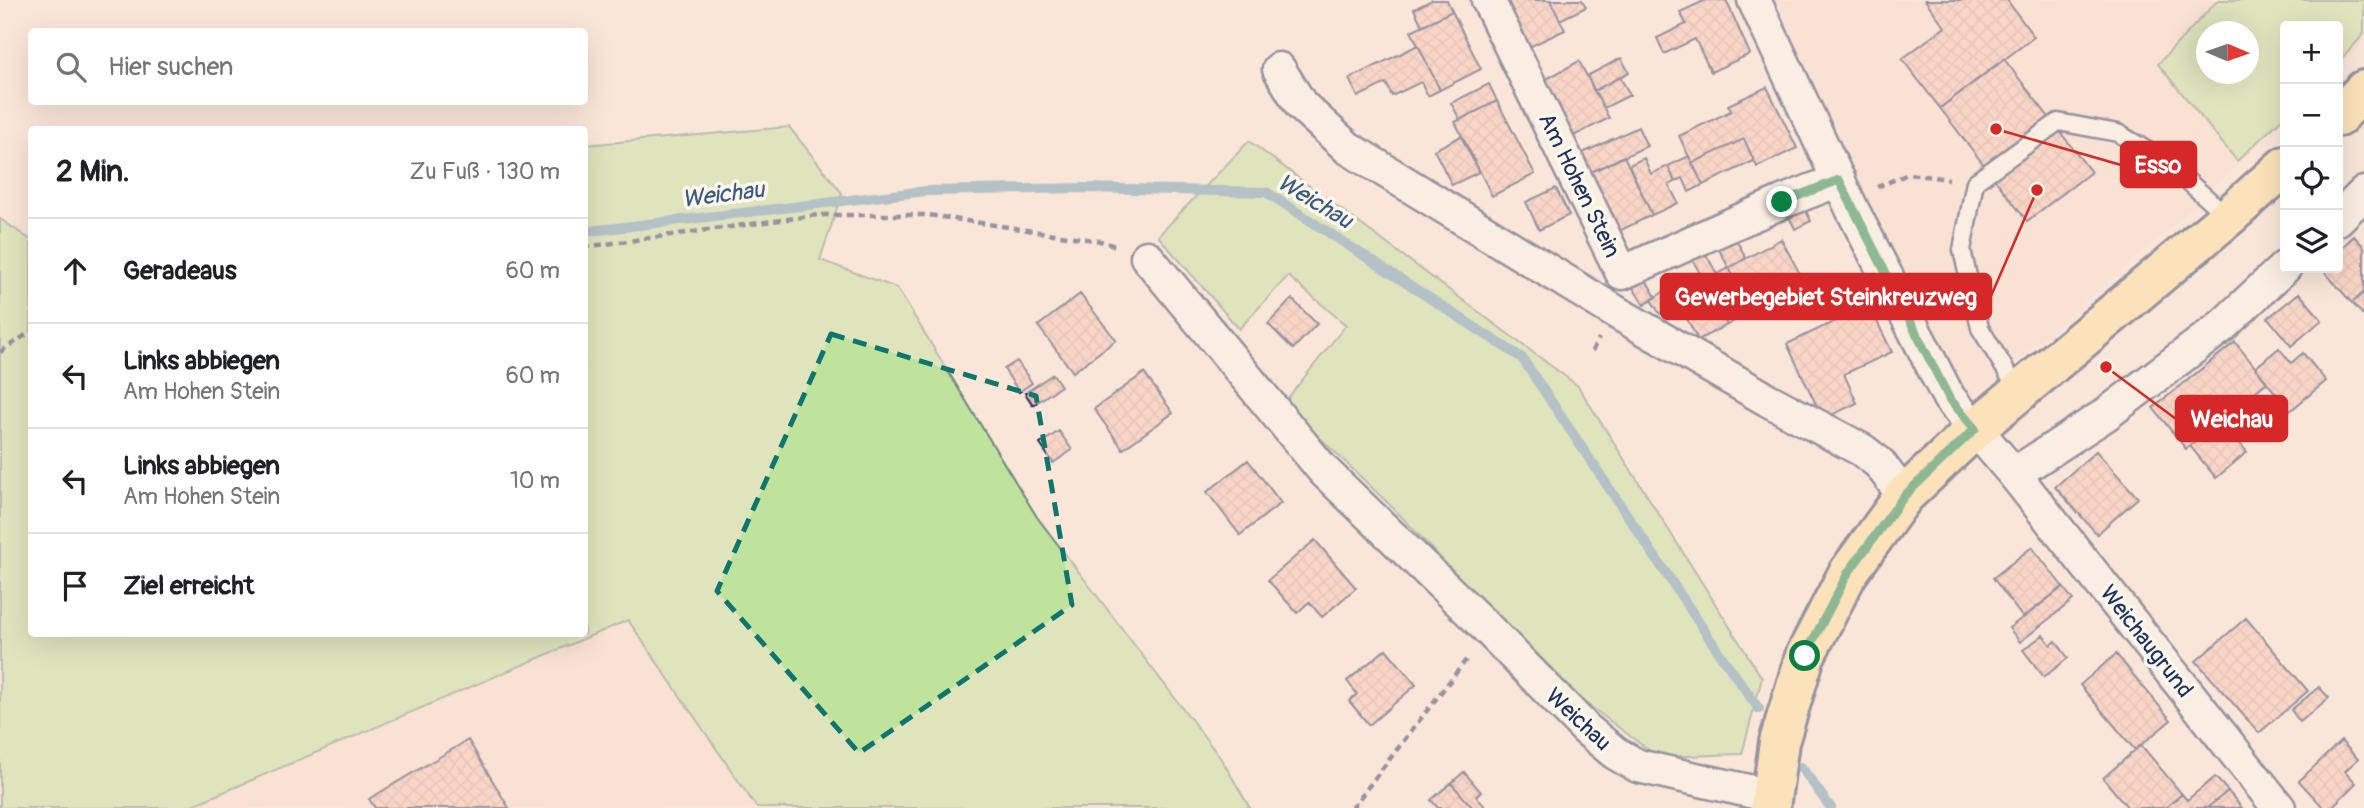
<!DOCTYPE html>
<html lang="de">
<head>
<meta charset="utf-8">
<style>
  body { margin:0; font-family:Pangolin,sans-serif; background:#f2f2f2; color:#202124 }
  .controls { position:absolute; right:21px; top:21px; display:grid; overflow:hidden; border-radius:7px; box-shadow:0 7px 28px #0002 }
  .controls button { width:63px; height:63px; display:grid; place-items:center; padding:0; border:0; border-bottom:2px solid #e0e0e0; background:#fff; color:#202124; font:35px sans-serif }
  .compass { position:absolute; left:2196px; top:21px; width:63px; height:63px; border-radius:50%; background:#fff; box-shadow:0 7px 28px #0002; rotate:92deg }
  .stop { position:absolute; width:21px; height:21px; margin:-16px; border:5px solid #0b8043; border-radius:50%; background:#fff }
  .stop.end { background:#0b8043; border-color:#fff; box-shadow:0 2px 7px #0008 }
  .list { margin:0; padding:0; list-style:none }
  h2 { display:flex; justify-content:space-between; align-items:center; height:91px; margin:0; padding:0 28px; font-size:30px }
  h2 small { font-size:23px; font-weight:400; color:#757577 }
  .list li { display:grid; grid-template-columns:46px 1fr auto; gap:21px; align-items:center; box-sizing:border-box; height:105px; padding:0 28px; border-top:2px solid #e0e0e0 }
  .list b { display:block; font-size:26px; white-space:nowrap }
  .list p { margin:0; font-size:23px; white-space:nowrap; color:#757577 }
  .list em { font-size:23px; font-style:normal; color:#757577 }
  .icon { flex:none; width:38px; height:38px; fill:none; stroke:currentColor; stroke-width:2; stroke-linecap:round; stroke-linejoin:round }
  .map { position:relative; flex:none; width:2364px; height:808px; overflow:hidden }
  .search { position:absolute; background:#fff; box-shadow:0 7px 28px #0002; left:28px; top:28px; width:560px; height:77px; display:flex; align-items:center; gap:18px; box-sizing:border-box; padding:0 24px; border-radius:7px; color:#757577; font-size:26px }
  .panel { position:absolute; background:#fff; box-shadow:0 7px 28px #0002; left:28px; top:126px; width:560px; height:511px; border-radius:7px }
  .map>svg:first-child { display:block }
</style>
</head>
<body>
<div class="map">
<svg width="2364" height="808" viewBox="0 0 2364 808">
  <defs>
    <pattern id="building-cross-hatch" width="8" height="8" patternUnits="userSpaceOnUse" patternTransform="scale(1.75)"><rect width="8" height="8" fill="#f8c0ae"/><path d="M0 0l8 8M0 8l8-8" fill="none" stroke="#d4a598"/></pattern>
  </defs>
  <rect width="100%" height="100%" fill="#fae6d9"/>
  <filter id="ink" filterUnits="userSpaceOnUse"><feTurbulence type="fractalNoise" baseFrequency=".0143" numOctaves="2"/><feDisplacementMap in="SourceGraphic" scale="14" xChannelSelector="R" yChannelSelector="G"/><feConvolveMatrix kernelMatrix="1 2 1 2 8 2 1 2 1" color-interpolation-filters="sRGB"/></filter>
  <g filter="url(#ink)">
    <path fill="#f9dbcc" fill-rule="evenodd" d="M1771,0h593v41l-26,28v-43h-53v93l-101,96 -218,190zM2206,32h42v42h-42z
      M628,620l129,188h-571z"/>
    <path fill="#bfe29c" stroke="#6d887d" stroke-width="2" fill-rule="evenodd" d="M2218,0h146v34l-26,29v-37h-53v90l-48,45 -79,-97zM2206,32h42v42h-42z
      M789,127l53,66 -22,67 77,28 140,229 185,243 28,48h-493l-129,-188 -442,188h-186v-589l31,21 1,394h552l1,-489z
      M1249,141l329,245 184,292 -20,76 -84,3 -96,-72 -167,-175 -111,-107 62,-78 -58,-49 -49,53 -81,-93z"/>
    <g fill="none" stroke-linecap="round" stroke-linejoin="round">
      <path stroke="#5e96b0" stroke-width="10" d="M590,231l336,-40 157,-3 183,4 256,166 198,296 39,55
        M1801,767l30,41"/>
    </g>
    <path fill="url(#building-cross-hatch)" stroke="#1b2f5e" stroke-width="2" d="M1432,0h15l5,11 -30,15 -8,-17z
      M1500,0h50l15,30 -40,19z
      M1554,0h28l4,7 -26,13 -9,-19z
      M1706,0h20l24,54 -39,18 -16,-33 -31,15 -7,-16 29,-14 -6,-12z
      M1925,0h82l27,37 -94,71 -38,-49 43,-32z
      M1452,11l29,58 -41,21 -29,-59z
      M1418,45l22,45 -12,6 -7,-14 -29,14 -6,-13 -28,14 -9,-18z
      M1621,58l8,14 -35,19 -7,-15z
      M2004,59l87,113 -64,49 -87,-113z
      M1579,61l30,57 -39,20 -29,-56z
      M1620,77l10,18 -26,13 -10,-17z
      M1489,84l8,17 -37,19 -9,-17z
      M1767,87l30,61 -40,19 -13,-28 -52,24 -13,-27 52,-25 -3,-6z
      M1497,101l38,73 -43,22 -37,-74z
      M1638,127l9,19 -64,30 -9,-19z
      M1461,136l18,36 -27,13 -18,-35z
      M1744,139l10,22 -51,24 -11,-22z
      M1624,156l28,59 -41,20 -28,-59z
      M1689,156l14,29 -14,7 -6,-14 -8,4 -7,-16z
      M1644,158l7,16 17,-8 7,16 -6,3 9,18 -26,12 -23,-50z
      M1556,188l13,27 -30,15 -13,-28z
      M1799,197l12,24 -16,8 -12,-24z
      M1730,228l16,30 -17,10 -17,-31z
      M2354,236l10,11v45l-12,11 -31,-35h17v-17z
      M1781,239l24,44 -53,28 -23,-43z
      M1702,247l15,27 -13,7 -15,-28z
      M1729,268l23,43 -25,14 -23,-44z
      M1640,270l16,27 -12,8 -17,-27z
      M1704,281l23,44 -29,15 -23,-44z
      M1665,291l9,15 -14,8 -9,-14z
      M2364,292v24l-12,-13z
      M2299,293l23,27 -31,26 -23,-28z
      M1080,294l36,46 -43,32 -35,-46z
      M1292,299l25,25 -24,25 -25,-25z
      M1869,305l23,47 -48,22 13,29 -34,16 -36,-75z
      M2235,342l32,40 -81,67 -33,-41z
      M2279,348l12,15 12,-10 23,28 -36,30 -35,-43z
      M1017,361l15,22 -13,9 -15,-23z
      M1144,373l29,40 -50,36 -29,-40z
      M1053,374l8,12 -28,19 -8,-12z
      M2221,420l26,32 -31,26 -26,-32z
      M1059,431l13,19 -19,13 -13,-19z
      M2096,451l42,47 -41,36 -42,-47z
      M1248,460l33,43 -41,32 -33,-43z
      M1315,540l41,48 -34,29 -13,-15 -12,11 -29,-33z
      M2032,547l31,40 -40,31 -30,-40z
      M2063,587l10,13 -53,42 -11,-14z
      M2246,618l62,73 -49,42 -63,-72z
      M2043,635l8,10 5,-4 12,17 -24,19 -21,-27z
      M1386,649l30,36 -47,40 -20,-24 8,-7 -10,-13z
      M2116,654l55,66 -36,30 -55,-65z
      M2319,687l10,11 -29,24 -9,-12z
      M468,740l41,68h-134l-6,-9z
      M2341,741l17,18 -13,12 11,12 -25,25h-7l-25,-27z
      M2141,745l41,49 -17,14h-37l-25,-30z
      M1464,772l17,20 -5,4 10,12h-13l-22,-25z
      M2215,777l13,14 -21,17h-42l17,-14 5,6z
      M1451,783l22,25h-35l-7,-8z
      M2228,791l14,17h-35z"/>
    <g fill="none" stroke-linecap="round" stroke-linejoin="round">
      <g stroke="#1b2f5e" stroke-width="21">
        <path id="lane" d="M2019,392l-39,-64 -18,-78 13,-68 83,-60 60,11 47,28 63,56"/>
      </g>
      <g stroke="#1b2f5e" stroke-width="37">
        <path id="street" d="M1488,0l134,273 160,-71 57,-22
          M1754,0l99,211 96,187 65,76 91,-59 116,-88 64,-60
          M1279,69l22,36 47,43 266,163 154,89 94,50 17,13 25,33
          M2338,219l26,-26
          M1147,257l177,214 165,159 97,99 29,24 23,13 133,30
          M2014,474l265,334"/>
      </g>
      <g stroke="#1b2f5e" stroke-width="44">
        <path id="primary" d="M2338,117l26,-27
          M1770,808l9,-66 26,-86 43,-83 56,-77 71,-67 253,-212 57,-51"/>
      </g>
      <path stroke="#1b2f5e" stroke-width="4.5" stroke-dasharray="7 5" stroke-linecap="butt" d="M1877,187l31,-13 41,5
        M584,247l233,-32h111l172,26 18,6
        M1592,351l7,-13
        M0,352l32,-21
        M1352,808l117,-152"/>
      <use href="#lane" stroke="#fbf7ec" stroke-width="16"/>
      <use href="#street" stroke="#fbf7ec" stroke-width="32"/>
      <use href="#primary" stroke="#fcde96" stroke-width="38"/>
    </g>
  </g>
  <g fill="none" stroke-linecap="round" stroke-linejoin="round" filter="url(#ink)">
    <path stroke="#0b8043" stroke-width="9" d="M1782,202l57,-22 110,218 26,31 -71,67 -56,77 -43,83"/>
  </g>
  <path d="M0 0H2364V808H0ZM831,334l205,62 36,209 -213,148 -142,-162z" fill="#fae6d9" fill-opacity=".55" fill-rule="evenodd"/>
  <path fill="none" stroke="#0f766e" stroke-width="5" stroke-dasharray="14 9" stroke-linejoin="round" d="M831,334l205,62 36,209 -213,148 -142,-162z"/>
  <g text-anchor="middle" stroke-width="7" stroke-linejoin="round" paint-order="stroke">
    <g font-size="23" fill="#1b2f5e" stroke="#fbf7ec">
      <text transform="translate(1580 185) rotate(64)" y="8">Am Hohen Stein</text>
      <text transform="translate(2147 641) rotate(52)" y="8">Weichaugrund</text>
      <text transform="translate(1579 719) rotate(43)" y="8">Weichau</text>
    </g>
    <g font-size="24" font-style="italic" fill="#375a80" stroke="#fbf7ec">
      <text transform="translate(723 194) rotate(-7)" y="8">Weichau</text>
      <text transform="translate(1315 201) rotate(31)" y="8">Weichau</text>
    </g>
  </g>
  <path fill="none" stroke="#d62828" stroke-width="2.5" d="M1996 129L2121 165M2037 190L1991 296M2106 367L2176 419"/>
  <g fill="#d62828" stroke="#fbf7ec" stroke-width="2.5">
    <circle cx="1996" cy="129" r="7"/>
    <circle cx="2037" cy="190" r="7"/>
    <circle cx="2106" cy="367" r="7"/>
  </g>
  <g fill="#d62828" stroke="#d62828" stroke-width="2.5">
    <rect x="2121" y="142" width="75" height="45" rx="7"/>
    <rect x="1661" y="274" width="330" height="45" rx="7"/>
    <rect x="2176" y="396" width="111" height="45" rx="7"/>
  </g>
  <g font-size="24" text-anchor="middle" font-weight="bold" fill="#fff">
    <text x="2158" y="173">Esso</text>
    <text x="1826" y="305">Gewerbegebiet Steinkreuzweg</text>
    <text x="2232" y="427">Weichau</text>
  </g>
</svg>
<div class="controls">
<button>+</button>
<button>−</button>
<button><svg class="icon" aria-label="locate" viewBox="0 0 24 24"><circle cx="12" cy="12" r="6"/><path d="M12 2v4M12 18v4M2 12h4M18 12h4"/></svg></button>
<button><svg class="icon" aria-label="layers" viewBox="0 0 24 24"><path d="M12 4l9 5-9 5-9-5zM3 14l9 5 9-5"/></svg></button>
</div>
<svg class="compass" viewBox="-18 -18 36 36"><path d="M0-13l5 13h-10z" fill="#e53935"/><path d="M0 13l5-13h-10z" fill="#757577"/></svg>
<div class="stop" style="left:1805px;top:656px"></div>
<div class="stop end" style="left:1782px;top:202px"></div>
<div class="search"><svg class="icon" aria-label="search" viewBox="0 0 24 24"><circle cx="10" cy="10" r="6"/><path d="M15 15l6 6"/></svg>Hier suchen</div>
<section class="panel">
<h2>2 Min.<small>Zu Fuß · 130 m</small></h2>
<ul class="list">
<li><svg class="icon" aria-label="ahead" viewBox="0 0 24 24"><path d="M12 20V5M6 11l6-6 6 6"/></svg><div><b>Geradeaus</b></div><em>60 m</em></li>
<li><svg class="icon" aria-label="left" viewBox="0 0 24 24"><path d="M17 20v-9H6M10 6l-5 5 5 5"/></svg><div><b>Links abbiegen</b><p>Am Hohen Stein</p></div><em>60 m</em></li>
<li><svg class="icon" aria-label="left" viewBox="0 0 24 24"><path d="M17 20v-9H6M10 6l-5 5 5 5"/></svg><div><b>Links abbiegen</b><p>Am Hohen Stein</p></div><em>10 m</em></li>
<li><svg class="icon" aria-label="arrive" viewBox="0 0 24 24"><path d="M6 21V4h12l-3 4 3 4H6"/></svg><div><b>Ziel erreicht</b></div></li>
</ul>
</section>
</div>
</body>
</html>
